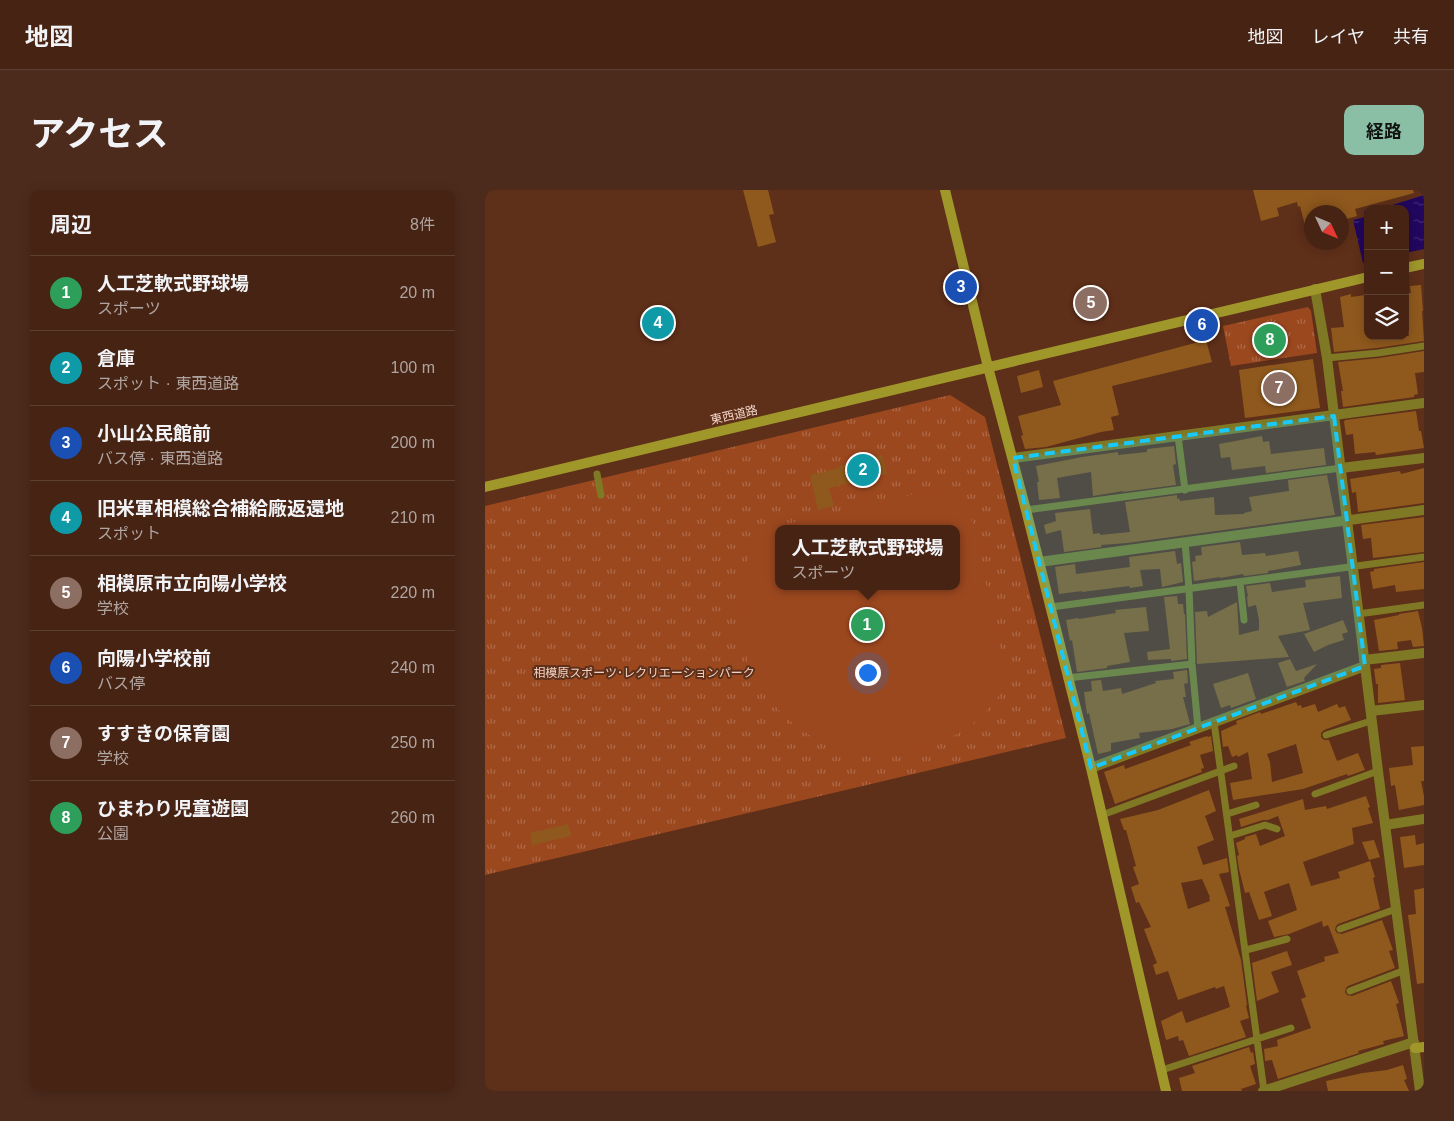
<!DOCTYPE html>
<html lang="ja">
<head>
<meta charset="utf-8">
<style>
  body { margin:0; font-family:Helvetica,"Noto Sans JP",sans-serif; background:#4d2b1c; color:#f1f3f6 }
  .controls { position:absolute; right:15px; top:15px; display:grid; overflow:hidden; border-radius:10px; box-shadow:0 2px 12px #0003 }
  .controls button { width:45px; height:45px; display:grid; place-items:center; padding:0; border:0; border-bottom:1px solid #5e4033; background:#462313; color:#f1f3f6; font:25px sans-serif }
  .compass { position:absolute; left:819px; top:15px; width:45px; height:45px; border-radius:50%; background:#462313; box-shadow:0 2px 12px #0003; rotate:134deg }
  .you { position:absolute; left:382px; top:482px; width:18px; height:18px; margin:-12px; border:4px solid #fff; border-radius:50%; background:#1a73e8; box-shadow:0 0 0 8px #1a73e833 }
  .badge { display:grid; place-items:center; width:32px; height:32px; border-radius:50%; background:#8abfa5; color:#fff; font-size:16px; font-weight:700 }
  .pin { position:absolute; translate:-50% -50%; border:2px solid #fff; box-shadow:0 1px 5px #0006 }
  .popup { position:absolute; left:290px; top:335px; width:185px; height:65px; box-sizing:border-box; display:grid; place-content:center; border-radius:10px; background:#462313; filter:drop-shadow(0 1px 4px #0005); font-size:16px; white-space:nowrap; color:#b0a4a0 }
  .popup b { font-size:19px; color:#f1f3f6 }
  .popup::after { content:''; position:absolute; left:50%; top:100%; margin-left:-10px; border:10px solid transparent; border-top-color:#462313 }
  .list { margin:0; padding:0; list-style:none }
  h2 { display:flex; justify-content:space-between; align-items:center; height:65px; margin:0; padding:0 20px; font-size:21px }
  h2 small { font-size:16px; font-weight:400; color:#b0a4a0 }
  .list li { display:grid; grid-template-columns:32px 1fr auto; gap:15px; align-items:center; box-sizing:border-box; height:75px; padding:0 20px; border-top:1px solid #5e4033 }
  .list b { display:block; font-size:19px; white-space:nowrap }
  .list p { margin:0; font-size:16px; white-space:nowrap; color:#b0a4a0 }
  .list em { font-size:16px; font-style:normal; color:#b0a4a0 }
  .icon { flex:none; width:28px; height:28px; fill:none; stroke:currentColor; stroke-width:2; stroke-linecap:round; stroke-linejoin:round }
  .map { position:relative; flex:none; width:939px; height:901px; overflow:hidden; border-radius:10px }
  header { display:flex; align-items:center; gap:30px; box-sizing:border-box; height:70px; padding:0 25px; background:#462313; border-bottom:1px solid #5e4033 }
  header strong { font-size:24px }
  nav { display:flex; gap:28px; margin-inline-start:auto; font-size:18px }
  .intro { display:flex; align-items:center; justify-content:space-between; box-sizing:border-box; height:120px; padding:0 30px }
  h1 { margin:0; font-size:35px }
  .button { padding:12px 22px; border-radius:10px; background:#8abfa5; color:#111; font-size:18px; font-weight:700 }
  main { display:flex; gap:30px; padding:0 30px }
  aside { flex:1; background:#462313; border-radius:10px; box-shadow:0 2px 12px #0003 }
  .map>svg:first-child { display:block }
</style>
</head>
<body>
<header>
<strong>地図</strong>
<nav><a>地図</a><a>レイヤ</a><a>共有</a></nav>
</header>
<div class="intro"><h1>アクセス</h1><a class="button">経路</a></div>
<main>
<aside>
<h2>周辺<small>8件</small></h2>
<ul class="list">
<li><span class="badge" style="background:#2e9e5b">1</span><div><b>人工芝軟式野球場</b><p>スポーツ</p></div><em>20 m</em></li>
<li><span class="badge" style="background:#0f9aa8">2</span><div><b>倉庫</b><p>スポット · 東西道路</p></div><em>100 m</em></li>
<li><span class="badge" style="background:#1a4fb4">3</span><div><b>小山公民館前</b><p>バス停 · 東西道路</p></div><em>200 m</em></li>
<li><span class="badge" style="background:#0f9aa8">4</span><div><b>旧米軍相模総合補給廠返還地</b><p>スポット</p></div><em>210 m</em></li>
<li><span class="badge" style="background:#8d6e63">5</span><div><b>相模原市立向陽小学校</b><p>学校</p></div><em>220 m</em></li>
<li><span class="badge" style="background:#1a4fb4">6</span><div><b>向陽小学校前</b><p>バス停</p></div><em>240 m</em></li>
<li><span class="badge" style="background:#8d6e63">7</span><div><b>すすきの保育園</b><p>学校</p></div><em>250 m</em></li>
<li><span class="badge" style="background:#2e9e5b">8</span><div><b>ひまわり児童遊園</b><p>公園</p></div><em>260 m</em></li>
</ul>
</aside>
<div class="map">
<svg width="939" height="901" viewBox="0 0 939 901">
  <defs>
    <pattern id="park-tufts" width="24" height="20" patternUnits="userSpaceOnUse" patternTransform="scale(1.25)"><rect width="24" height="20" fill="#9c481f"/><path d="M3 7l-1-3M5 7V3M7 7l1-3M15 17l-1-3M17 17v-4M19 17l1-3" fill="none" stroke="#af6a48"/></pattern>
    <pattern id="water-ripples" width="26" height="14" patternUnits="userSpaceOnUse" patternTransform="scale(1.25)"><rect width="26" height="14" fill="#21075e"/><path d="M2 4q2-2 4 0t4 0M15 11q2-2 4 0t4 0" fill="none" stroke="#422a74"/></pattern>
  </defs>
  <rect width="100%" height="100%" fill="#5e2f19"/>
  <path fill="url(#park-tufts)" fill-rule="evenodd" d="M823,117l3,4 6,42 -86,13 -8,-40z
    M465,205l35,22 81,321 -581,137v-369zM293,339h178v57h-178z"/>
  <path fill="#9c481f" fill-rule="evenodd" d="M455,298l28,17 40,176c-18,31 -37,48 -69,62 -7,3 -14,7 -21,9 -79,18 -155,-30 -175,-107 -5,-19 -7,-50 -2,-68 6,-17 14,-33 24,-48zM293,339h178v57h-178z"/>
  <path fill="url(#water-ripples)" d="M939,5v54l-19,4v-44h-31l15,-3z
    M883,20v52l-5,1 -10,-43 12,-3 -1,-6z"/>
  <path fill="#8f591d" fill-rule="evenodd" d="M258,0h25l6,24 -5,1 7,27 -18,5z
    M768,0h160l1,3 -59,16 2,7 -14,4 -2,-8h-30v24l-3,1 -8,-31 -2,1 -1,-5 -20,6 2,8 -18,5z
    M936,95l2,26h-1l2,30 -47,7 -43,4 -3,-24 13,-1 -4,-30 11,-3v3l14,-2 1,3h2v38h41l-4,-23v-20h6l-1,-7z
    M721,150l6,22 -100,24 7,29 -8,2 3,13 -13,2 -55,15 -21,2 -4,-13 2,-1 -5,-19 43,-11 -8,-24z
    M939,161v21l-9,1 3,21 -4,1v2l-71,10 -2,-16h2l-5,-29 41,-4z
    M828,169l7,49 -75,10 -6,-48z
    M554,180l4,17 -22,6 -4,-17z
    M931,221l3,20h2l3,17 -48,7 -1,-3 -20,2 -2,-20 -7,1 -2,-13 1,-2z
    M777,246l1,6 6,-1 2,13 53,-6 2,17 -60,8 -1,-7 -33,4 -2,-13 -9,1 -2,-14z
    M689,256l2,18 -3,1 3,20 -53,7v-1l-30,5 -2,-24 -34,6 3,20 -21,2 -2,-18h2l-3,-16 46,-9 36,-5v3l29,-3v-3z
    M397,265l5,19 -58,14 5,18 -16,4 -8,-35 29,-7v-2z
    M939,278v35l-66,9 -2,-20 -4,1 -2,-14 50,-8 1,3z
    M842,285l8,40 -208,28 -26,2 1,2 -38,5 -3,-22 -15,4 -2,-9 12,-4 -1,-8 35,-4 3,25 7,-1v2l30,-3 -5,-30 52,-7v4l2,-1 1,3 34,-4 1,18 29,-1v-1l8,-2 -3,-14 40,-6 -1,-11z
    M939,327v35l-51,6 -2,-20 -8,1 -2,-14z
    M755,352l2,13 23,-2 1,3 32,-5 3,14 -33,6v2l-24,3 -1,-2 -23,4v-1l-26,4 -2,-19 4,-1 -1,-5 7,-1 -1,-8z
    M690,361l2,13 4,-1 2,19 -21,5 -2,-18 -20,1 3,16 -13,2 -1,-2 -47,6v-1l-23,3 -4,-27 20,-3 1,10 54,-7 -1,-10z
    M939,372v27l-28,3 -1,-7 -22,4 -3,-17 4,-1v-2z
    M855,386l2,22 -39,5 7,27 -32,6 11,21 -92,7 -2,-52 12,-1 1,6 29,-15 2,33 20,-5v-10l-3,-15 -8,2 -1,-10 1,-1 -2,-10 24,-3 2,9 34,-5 -1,-7z
    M692,406l1,8h5l1,10h1l2,45 -16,2v-2l-23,1 -1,-8 23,-3 -6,-52z
    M661,417l3,24 -25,2 6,29 -23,4v2l-30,4 -5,-32 -2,1 -4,-21 12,-2 1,1 37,-6 -1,-3z
    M933,421l4,17 2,18 -11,1 -2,-7 -14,2 1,7 -19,2 -5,-31 25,-5v-1z
    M858,430l5,12 -6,2 2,6 -16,5 -14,7 -10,-18z
    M805,469l6,12 21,-7 -13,14 1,3 -18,6 -9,-24z
    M915,473l5,37 -27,3v-19h-2l-2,-15 7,-1v-3z
    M702,480l1,13 -4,1 2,13h-3l7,27 -18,5 -33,4 1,5 -29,5v8l-13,3 -9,-41 -2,1 -3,-22 8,-1 -1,-10 10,-1 2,11 18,-3 1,6 34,-11 -1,-2 19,-2 -1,-7z
    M763,483l8,26 -25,9 -1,-3 -9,3 -8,-24z
    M811,512l2,4 3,-1 1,3 13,-4 3,8 19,-8 2,4 6,-2 6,14 -27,10 -3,3v4l3,3h5l8,21 21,-8 7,17 -17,6 -1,-2 -44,15 -70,11 -3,-17 22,-4 -4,-27 -10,5 -1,-2 -5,2 -4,-11 -5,1 -2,-16 16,-7 -1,-3 24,-9 1,2zM811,554l7,29 -31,9 -2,-20 -3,-8z
    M722,546l1,1 3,-1 2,15 -13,4 4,13 -3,1 1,3 -87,32 -11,-32 20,-7 1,4 66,-24 -2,-3z
    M939,556v35h-3l3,15v9l-25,5 -4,-25 -4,1 -2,-18 24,-3 -2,-18z
    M724,600l7,21 -11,5 9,24 -17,7 6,18 24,-7 2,14 -10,2 11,32 -5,1 16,53 6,45 -1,1 3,12 -9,3 6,16 -57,19 -6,-16 -4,1 -1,-5 -12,4 -5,-19 21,-10 4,12 44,-16 -6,-21 -8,3 -1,-2 -37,13 -10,-29 -12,4 -3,-10 4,-2 -13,-34 7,-2 -12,-25 -3,1 -5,-16 8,-3 -6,-17 3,-1 -10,-36h-2l-4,-11 38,-9zM717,689l8,18h-1l1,4 -22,8 -7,-26z
    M881,606l4,11 -2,1 5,15 -21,5 2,16 -51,18 8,24 29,-8 -2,-6 32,-11 5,16 -2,1 7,31 -42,15 -2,2 -1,4 2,3 5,1 40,-14 11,30 -4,1 6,17 -47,18 -2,2 -1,4 2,3 5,1 39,-15 8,22 -3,1 8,32 -21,5 1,3 -26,7 1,2 -81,26 -6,-19 -7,1 -1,-12 14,-3 -1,-6 34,-12 -10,-29 5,-2 -9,-26 28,-10 -1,-4 15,-4 -11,-28 -5,2 -1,-6 -33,13 -15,3 -6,-16 29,-11 -8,-27 -25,9 8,24 -13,4 -10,-28 -4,1 -6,-24 -2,-13 2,-1 -3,-12 9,-4v-2l11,-3 4,12 25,-10 -7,-20 -10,4h-5l-22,7 -2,-8 64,-20 2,11 21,-4 1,3z
    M83,634l3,12 -39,9 -2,-12z
    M930,645l1,10 8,-2v22l-20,3 -4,-31z
    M889,650l6,17 -11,3 -7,-18z
    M939,698v95l-7,1 -9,-69 8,-1 -2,-24z
    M802,761l5,14 -21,7 8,20 -22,9 -5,-38z
    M764,857l2,6 2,-1 2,12 -5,2 6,18 -15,5 1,2h-60l-3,-13 16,-5 -3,-7z
    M918,875l4,14 -3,1 5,11h-81l-2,-10 37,-8 24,-3z"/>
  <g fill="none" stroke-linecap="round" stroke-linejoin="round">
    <path stroke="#7f7824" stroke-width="7" d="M842,168l51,-5 46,-7
      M693,246l7,54
      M112,284l4,21
      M541,320l315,-42
      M700,352l4,47 3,75 6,64
      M755,392l4,38
      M566,417l373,-50
      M873,424l66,-9
      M582,488l125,-14
      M729,532l50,369
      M841,545l45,-14
      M830,604l63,-23
      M742,624l29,-9
      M617,625l132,-49
      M745,646l35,-11 12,4
      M855,739l56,-20
      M761,760l41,-11
      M865,801l55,-21
      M677,880l129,-42"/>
    <path stroke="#7f7824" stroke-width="10" d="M830,99l12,69 51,413 42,320
      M528,268l411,-55
      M856,278l83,-10
      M554,372l385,-52
      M879,470l60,-7
      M886,521l53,-6
      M606,578l274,-102
      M900,635l39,-6
      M778,901l151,-49"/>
    <path stroke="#a0972b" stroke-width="10" d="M460,0l43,177 38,143 65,258 75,323
      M920,78l19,-4
      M0,297l883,-210
      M930,858l9,-1"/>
  </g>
  <path fill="#18cafc" fill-opacity="0.2" stroke="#18cafc" stroke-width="4" stroke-dasharray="10 6" stroke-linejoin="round" d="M849,226l31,250 -274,102 -78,-310z"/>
  <g text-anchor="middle" stroke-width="4" stroke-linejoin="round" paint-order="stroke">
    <g font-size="12" fill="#f2d4c8" stroke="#5e2f19">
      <text transform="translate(249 225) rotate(-13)" y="4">東西道路</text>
    </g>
    <g font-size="12" fill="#f0d1c3" stroke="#5e2f19">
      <text x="159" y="487">相模原スポーツ･レクリエーションパーク</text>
    </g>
  </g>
</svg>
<div class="controls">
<button>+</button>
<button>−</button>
<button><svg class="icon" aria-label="layers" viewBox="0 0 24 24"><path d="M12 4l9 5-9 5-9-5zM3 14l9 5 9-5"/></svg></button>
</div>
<svg class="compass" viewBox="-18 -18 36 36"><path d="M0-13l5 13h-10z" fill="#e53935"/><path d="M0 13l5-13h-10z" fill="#b0a4a0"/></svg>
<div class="you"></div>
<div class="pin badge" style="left:382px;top:435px;background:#2e9e5b">1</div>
<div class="popup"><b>人工芝軟式野球場</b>スポーツ</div>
<div class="pin badge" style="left:378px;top:280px;background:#0f9aa8">2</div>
<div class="pin badge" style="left:476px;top:97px;background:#1a4fb4">3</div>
<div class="pin badge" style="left:173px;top:133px;background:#0f9aa8">4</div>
<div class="pin badge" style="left:606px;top:113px;background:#8d6e63">5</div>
<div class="pin badge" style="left:717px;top:135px;background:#1a4fb4">6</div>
<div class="pin badge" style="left:794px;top:198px;background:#8d6e63">7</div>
<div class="pin badge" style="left:785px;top:150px;background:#2e9e5b">8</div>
</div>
</main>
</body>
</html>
